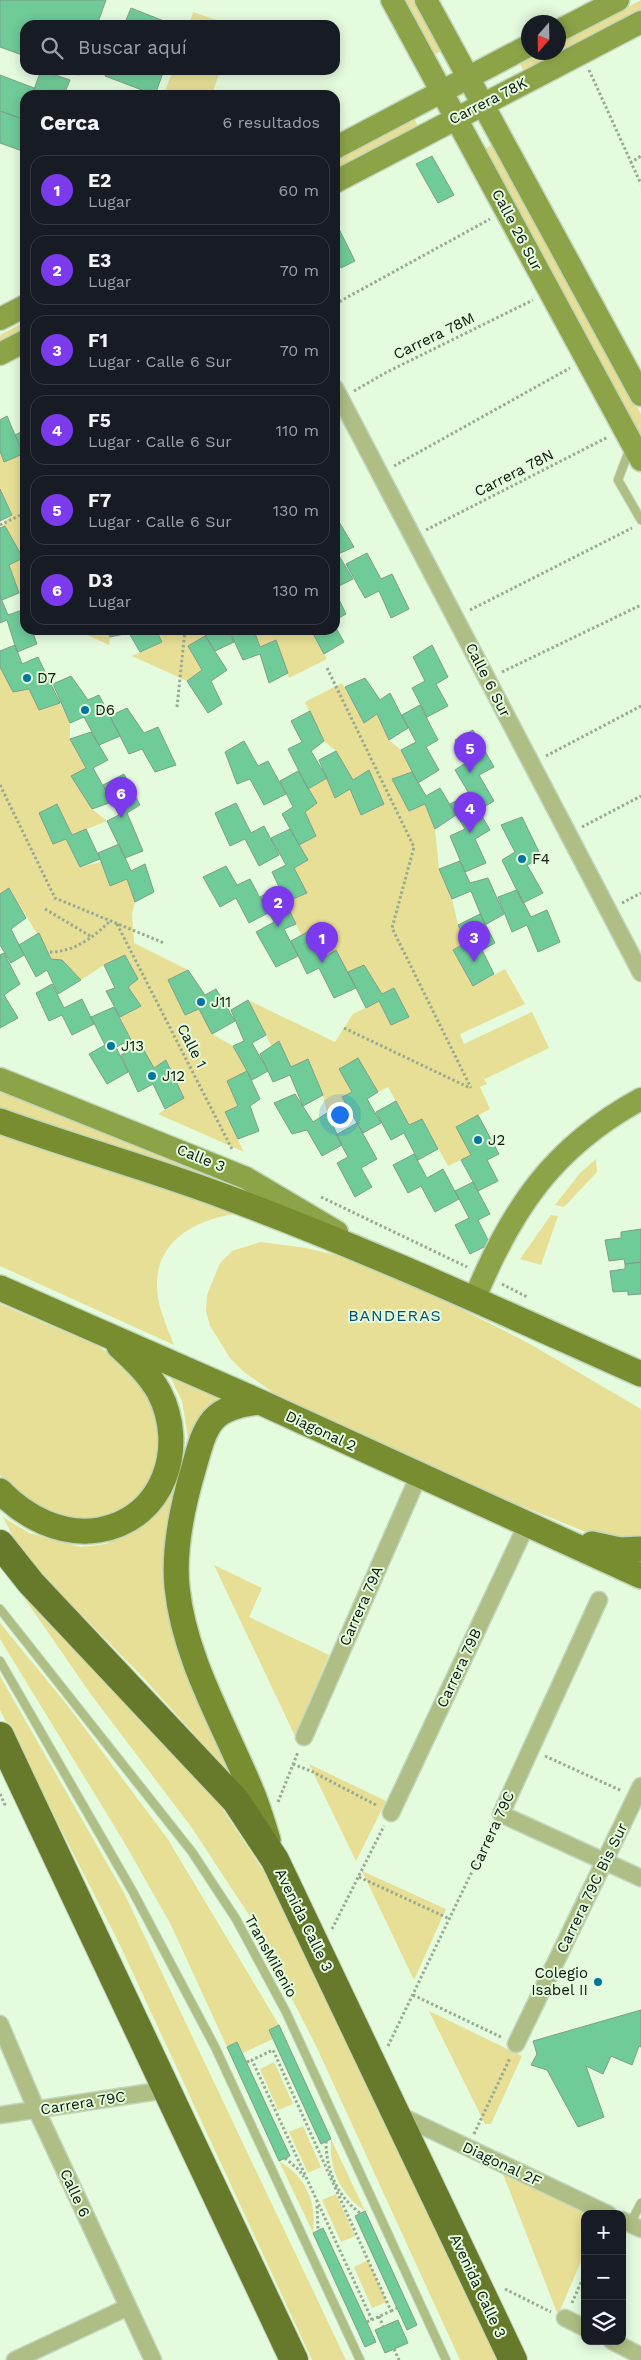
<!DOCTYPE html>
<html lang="es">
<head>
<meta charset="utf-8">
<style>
  body { margin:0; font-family:"Work Sans",sans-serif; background:#242831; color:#f1f3f6 }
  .controls { position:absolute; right:15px; bottom:15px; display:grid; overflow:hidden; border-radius:10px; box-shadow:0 2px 12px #0003 }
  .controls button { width:45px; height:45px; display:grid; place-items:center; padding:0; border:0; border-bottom:1px solid #363941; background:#171b24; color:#f1f3f6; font:25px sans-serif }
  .compass { position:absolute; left:521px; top:15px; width:45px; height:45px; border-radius:50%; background:#171b24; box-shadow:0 2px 12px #0003; rotate:200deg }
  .you { position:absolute; left:339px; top:1114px; width:18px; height:18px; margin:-12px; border:4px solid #fff; border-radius:50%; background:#1a73e8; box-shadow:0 0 0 8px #1a73e833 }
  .badge { display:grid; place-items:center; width:32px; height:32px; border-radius:50%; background:#7c3aed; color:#fff; font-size:16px; font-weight:700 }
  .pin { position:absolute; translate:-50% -41px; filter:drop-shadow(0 1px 2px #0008) }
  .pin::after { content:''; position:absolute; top:26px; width:18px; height:15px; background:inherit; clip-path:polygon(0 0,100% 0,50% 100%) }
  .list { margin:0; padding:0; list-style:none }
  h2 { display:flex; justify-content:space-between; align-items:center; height:65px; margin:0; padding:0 20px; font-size:21px }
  h2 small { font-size:16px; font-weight:400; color:#9ea1a6 }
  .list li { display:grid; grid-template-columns:32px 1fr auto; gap:15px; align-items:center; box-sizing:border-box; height:70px; margin:0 10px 10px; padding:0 10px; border:1px solid #363941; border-radius:15px }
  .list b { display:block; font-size:19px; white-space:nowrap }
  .list p { margin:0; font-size:16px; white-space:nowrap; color:#9ea1a6 }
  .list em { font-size:16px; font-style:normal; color:#9ea1a6 }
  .icon { flex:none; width:28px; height:28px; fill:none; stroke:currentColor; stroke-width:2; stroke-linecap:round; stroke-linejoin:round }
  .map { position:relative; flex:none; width:641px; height:2360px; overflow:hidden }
  .search { position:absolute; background:#171b24; box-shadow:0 2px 12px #0003; left:20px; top:20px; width:320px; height:55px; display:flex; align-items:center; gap:12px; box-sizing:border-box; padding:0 18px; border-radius:15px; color:#9ea1a6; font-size:19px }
  .panel { position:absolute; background:#171b24; box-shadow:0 2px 12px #0003; left:20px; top:90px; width:320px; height:545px; border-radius:15px }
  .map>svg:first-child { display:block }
</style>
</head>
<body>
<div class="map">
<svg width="641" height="2360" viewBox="0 0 641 2360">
  <rect width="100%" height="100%" fill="#e4fbde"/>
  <path fill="#e7df95" d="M404,0h14l26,50 -11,5z
    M641,0v13l-116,61 -5,-10 21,-11 17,-1 1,-9z
    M193,12l38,13h-42z
    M173,70h47l-8,25h-35l-12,-4z
    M414,118l5,10 -84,43v-12z
    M494,143l147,271v23l-156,-288z
    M25,322v11l-25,14v-12z
    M0,451l4,11 19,-8 2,4v153l-16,-46 13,-7 -19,-34 9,-10 -12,-25z
    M76,630h31l3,7 -1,8z
    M156,630h45l4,6 -16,10 13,24 -15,11 -55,-25 30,-14z
    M254,630h57l16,29 -38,19 -13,-38 -16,7z
    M0,667l13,25 16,-3 10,21 21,-7 10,20v16l16,29 -15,8 21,33 15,12 -35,14 -15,-31 -18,9 13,30 14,-4 14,28 21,-5 9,24 17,-7 8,23 -3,11 2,30 54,27 -20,10 17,35 14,-6 13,25 21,12 14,25 -20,10 11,25 -13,7 19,39 -86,-38 26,-17 -17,-37 -13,8 -13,-23 -10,-5 -11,-23 21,-11 -13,-19 10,-8 -12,-24 -22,10 -23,15 -19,-20 -11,-1c-12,-25 -28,-46 -41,-71l-10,6z
    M342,683l22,40 13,-9 12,26 12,10 11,22 -20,7 17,32 16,-7 10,25 4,40 13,30 6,26 9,17 -14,8 21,36 31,-17 20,35 -65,30 4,10 68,-32 17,36 -64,31 -3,-4 5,9 -7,3 10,22 -33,18 14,28 -23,11 -26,-47 -13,6 -21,-38 -10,5 -20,-34 -19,11 13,23 -10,5 8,14 -18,13 -5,-11 -4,-18 -15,-36 -17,8 -19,-20 -24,-47 87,42 18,-28 26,-13 12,24 17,-8 -14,-29 -12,6 -18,-29 -16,7 -12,-22 -13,8 -14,-27 -8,4 -15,-33 21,-9 -13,-25 14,-8 -9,-15 17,-9 -11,-24 12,-9 -9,-14 19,-11 8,20 15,-9 11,26 23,-11 -15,-34 -16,10 -17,-29 -12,-10 -19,-39z
    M0,1089l259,107 -259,-84z
    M0,1129l248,83c-49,5 -99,27 -90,86 3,16 10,32 16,47l-174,-79z
    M596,1159l1,13 -33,35 -9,-2 25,-32z
    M551,1215l7,1 -17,49 -21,-6z
    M261,1242l45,6 47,11 63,27 114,58 111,65v131l-50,-6 -126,-51 -183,-84 -38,-27 -14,-14 -20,-32 -4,-15 1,-16 13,-32 12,-12z
    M0,1304l98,42 27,19 31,38 5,55 -9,20 -13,18 -21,16 -21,8 -50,-4 -43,-31 -4,-11z
    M168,1372l54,25 -22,25 -35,135 69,222 -94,-105 -110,-111 -16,-24 -11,-22 26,16 52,14 24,-3 20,-9 38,-30 16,-30 9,-37 -6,-37z
    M0,1563l101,115 117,124 73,110 209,448h-40l-143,-312 -66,-130 -59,-90 -102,-135z
    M214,1565l48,23 -13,29 80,38 -34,81z
    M0,1623l68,83 99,132 112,187 -10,5 4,9 -30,14 -6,-11 -10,5 -56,-122 -47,-83 -124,-203z
    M0,1676l124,217 222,467h-34l-193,-417 -119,-233z
    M309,1764l77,37 -30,60z
    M362,1871l84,38 -32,71z
    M429,2011l93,45 -31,68h-6z
    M274,2062l19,42 -15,6 -18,-41z
    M303,2126l18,41 -13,6 -19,-41z
    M331,2139l34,72c-25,-17 -36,-42 -34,-72z
    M279,2161c27,16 38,41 34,72z
    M503,2174l83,40 -1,38 -27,63z
    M336,2194l19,42 -14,6 -19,-42z
    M368,2260l19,42 -15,6 -18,-41z"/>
  <path fill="#6fcb98" stroke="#7f9f8b" d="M0,0h106l-9,25h-72v31l-25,-9z
    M131,8l43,17h-50z
    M41,70l29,10 -6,15h-32z
    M64,70h17l-2,5z
    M107,70h57l-9,25 -50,-19z
    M0,75l34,13 -2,7h-7l-2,24 -23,-8z
    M0,111l25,9v32l-25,-9z
    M432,156l22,39 -16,8 -22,-39z
    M335,221l20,40 -14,7 -6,-11z
    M7,416l16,38 -19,8 -4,-11v-31z
    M25,430v28l-10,-23z
    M0,489l12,26 -12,6z
    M335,515l19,32 -16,7 15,25 -18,9z
    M5,526l18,32 -14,7 10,28 -17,7 -2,-4v-68z
    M367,553l14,26 11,-5 17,35 -18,9 -12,-27 -14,7 -19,-34z
    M335,591l11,23 -11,6z
    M0,596l8,19 17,-6v21h7l5,14 -20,8 -10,-32 -7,3z
    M335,626l9,16 -20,12 -13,-24h24z
    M107,630h49l6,12 -22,10 -11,-19 -19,4z
    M202,630h25l7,12 -19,9z
    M229,630h25l6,17 16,-7 12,33 -19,10 -9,-29 -17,6z
    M205,636l22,34 -16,11 11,23 -14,9 -21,-32 15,-11 -14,-24z
    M15,645l7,19 16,-7 22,46 -21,7 -10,-21 -16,3 -13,-25v-16z
    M432,645l16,32 -12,7 12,22 -21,11 -15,-29 13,-7 -12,-24z
    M71,676l17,24 11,-5 21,41 -21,9 -15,-28 -14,6 -17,-39z
    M365,678l15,22 10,-7 18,35 -19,12 -12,-26 -13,9 -19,-36z
    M420,705l18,35 -12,7 13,23 -21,13 -17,-33 15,-8 -14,-27z
    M127,708l17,25 14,-6 18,38 -21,7 -13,-23 -13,5 -19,-38z
    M310,711l14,30 -13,10 16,27 -19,11 -20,-40 14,-7 -11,-21z
    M473,730l21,37 -15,8 15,26 -15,9 -24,-40 12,-8 -12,-22z
    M91,732l17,28 -15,8 19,34 -20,7 -21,-33 15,-8 -16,-29z
    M244,741l14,25 10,-5 18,33 -22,11 -14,-26 -13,5 -12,-32z
    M336,751l17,29 16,-10 15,34 -23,11 -11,-26 -15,9 -16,-38z
    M298,771l19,32 -12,9 11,24 -17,9 -17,-31 11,-7 -13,-26z
    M412,772l14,24 14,-8 16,27 -21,14 -10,-25 -16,7 -17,-32z
    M124,774l16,31 -13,8 16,38 -18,7 -18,-37 12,-6 -16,-30z
    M469,794l21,36 -15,9 11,24 -21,9 -15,-36 15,-7 -15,-25z
    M236,803l15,30 13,-7 15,29 -20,11 -14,-27 -15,7 -15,-33z
    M57,804l15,31 14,-6 14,30 -20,8 -14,-28 -13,5 -14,-31z
    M522,817l20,41 -15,7 16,28 -20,10 -21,-43 13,-8 -14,-27z
    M290,829l18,31 -14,8 13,25 -21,9 -14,-30 14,-7 -15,-27z
    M119,844l12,27 14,-7 9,28 -19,10 -8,-23 -17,7 -12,-33z
    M460,861l10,22 18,-5 16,36 -19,11 -14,-34 -19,8 -13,-30z
    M226,866l11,19 13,-6 18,34 -19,10 -13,-25 -16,9 -17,-30z
    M278,887l18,37 -12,5 14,27 -22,11 -20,-35 18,-10 -14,-25z
    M9,888l17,30 -15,11 13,26 -13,8 -11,-18v-51z
    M517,890l14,27 16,-7 13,32 -22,10 -11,-27 -15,7 -14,-35z
    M480,914l15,29 -13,7 12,24 -21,12 -20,-36 14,-8 -9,-17z
    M309,931l14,27 13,-8 20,38 -22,10 -15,-30 -12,6 -16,-33z
    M39,933l12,26 11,1 19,20 -23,14 -11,-24 -11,7 -17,-32z
    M4,953l16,31 -16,11 14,23 -18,10v-73z
    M125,955l13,24 -10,8 13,19 -21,11 -14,-26 9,-3 -11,-23z
    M364,965l18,29 12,-6 15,29 -18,8 -12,-24 -13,7 -18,-36z
    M188,970l17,25 11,-6 19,32 -23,13 -13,-25 -14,6 -17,-35z
    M52,984l12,24 18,-9 12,25 -22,11 -10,-20 -13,6 -13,-28z
    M248,1000l18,35 -14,8 16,28 -16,9 -19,-34 11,-5 -13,-31z
    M114,1007l17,33 -15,7 12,25 -21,12 -18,-30 16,-9 -14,-28z
    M279,1041l12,26 17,-8 15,36 -20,11 -13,-31 -17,7 -13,-28z
    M141,1045l13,23 12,-8 18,38 -19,11 -12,-25 -15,8 -17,-37z
    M358,1058l20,34 -11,7 14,24 -18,10 -21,-36 10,-5 -13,-23z
    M247,1071l13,28 -10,7 9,25 -21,8 -13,-27 13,-6 -11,-25z
    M295,1094l18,28 14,-9 15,32 -20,11 -15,-26 -15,4 -18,-31z
    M396,1101l13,24 13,-6 16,30 -20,11 -14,-27 -13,7 -15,-28z
    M478,1115l21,39 -12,6 11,21 -20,10 -17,-31 10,-5 -15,-28z
    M357,1123l20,36 -16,9 11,19 -17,10 -18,-34 11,-6 -12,-22z
    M414,1154l13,24 16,-9 16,30 -24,13 -14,-26 -13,7 -15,-28z
    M473,1182l17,32 -12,6 12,24 -20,10 -15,-29 14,-7 -14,-27z
    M641,1229v33l-16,2 -1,-5 -15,2 -4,-21 16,-2v-6z
    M641,1262v32l-13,1v-4l-15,1 -3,-21 15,-2v-5z
    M641,2010v37l-2,-1 -7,19 -21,-9 -8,18 -17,-8 18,51 -26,10 -31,-57 -16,-5 6,-11 -4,-13z
    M279,2025l52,114 -10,5 -52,-114z
    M237,2042l53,114 -11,5 -52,-114z
    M365,2211l52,114 -10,5 -52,-114z
    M323,2228l53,114 -11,5 -52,-114z
    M398,2320l10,23 -23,10 -10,-23z"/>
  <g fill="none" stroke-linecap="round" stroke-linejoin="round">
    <g stroke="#c1d6bc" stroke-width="10">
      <path id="lane" d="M630,448l-12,32 23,40
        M0,1609l192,243 44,67 50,93 160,348
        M0,1661l133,231 82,155 145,313
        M630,2224l11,-21"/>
    </g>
    <g stroke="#c1d6bc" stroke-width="19">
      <path id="street" d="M335,388l306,585
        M599,1600l-98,214 140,64
        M304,1737l115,-262
        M391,1813l136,-289
        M0,2024l37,87 116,249
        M516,2044l125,-258
        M397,2114l211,100
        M0,2115l165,-25
        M622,2220l19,9
        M565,2318l20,10
        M612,2341l29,15
        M15,2360l113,-53"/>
    </g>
    <g stroke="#c1d6bc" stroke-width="25">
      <path id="secondary" d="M392,0l249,460
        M426,0l215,395
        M558,31l60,-31
        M335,148l193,-102
        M335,182l306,-160
        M0,319l25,-13
        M0,354l25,-13
        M0,1079l246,99 91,54
        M474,1300c37,-91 79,-153 167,-201"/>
    </g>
    <g stroke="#c1d6bc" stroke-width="28">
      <path id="primary" d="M0,1121c75,27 152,48 226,76 141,52 278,116 415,177
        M0,1288l260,114 381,174
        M260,1402c-49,5 -54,21 -66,65 -11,37 -21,80 -17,120 7,71 47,137 74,203 7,16 12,34 17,50
        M0,1491c25,26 61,45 99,39 66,-11 88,-84 60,-138 -10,-18 -25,-32 -40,-46
        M592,1544l28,6 21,-1"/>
    </g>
    <g stroke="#c1d6bc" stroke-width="30">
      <path id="highway" d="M0,1544l31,39 205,218 39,59 238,500
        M0,1736l294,624"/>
    </g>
    <path stroke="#99aa94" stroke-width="3" stroke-dasharray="2.5 2.5" stroke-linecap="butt" d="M589,70l52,114
      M630,163l11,-7
      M335,304l155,-85
      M354,391l33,-19 146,-72
      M394,466l176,-98
      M0,525l25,-12
      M426,530l182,-93
      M470,610l162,-82
      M327,668l87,179 -22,81 79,160
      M502,672l139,-67
      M177,707l8,-77
      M546,756l95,-50
      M0,785l55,113 109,45
      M582,827l59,-31
      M622,903l19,-10
      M45,909l47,28
      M117,924l116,227
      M50,952c24,0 44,-15 60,-31
      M344,1028l126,60
      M321,1197l146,70
      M502,1284l25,13
      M545,1756l77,35
      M293,1764l20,8 63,33
      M0,1794l6,13
      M278,1802l20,-50
      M359,1877l91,42
      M332,1929l52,-103
      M413,1995l88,42
      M388,2046l105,-218
      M247,2062l5,-2
      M474,2134l36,-76
      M326,2141c0,29 11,55 34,72
      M285,2158l14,12 5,7
      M317,2206l1,24
      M505,2289l46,23
      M572,2303l13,-30
      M391,2311l6,-3
      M379,2316l4,10
      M367,2322l24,-11 -118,-261 -21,10 120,260
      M394,2349l5,11"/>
    <use href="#lane" stroke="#aebe84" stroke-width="8"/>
    <use href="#street" stroke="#aebe84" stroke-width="16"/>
    <use href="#secondary" stroke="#8da348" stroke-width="22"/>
    <use href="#primary" stroke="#788d30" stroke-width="25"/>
    <use href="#highway" stroke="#67792a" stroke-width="28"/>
  </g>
  <g fill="#0077a0" stroke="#e4fbde" stroke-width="2">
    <circle cx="27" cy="678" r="5"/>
    <circle cx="85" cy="710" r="5"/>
    <circle cx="522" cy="859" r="5"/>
    <circle cx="201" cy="1002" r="5"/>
    <circle cx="111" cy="1046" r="5"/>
    <circle cx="152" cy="1076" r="5"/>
    <circle cx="478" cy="1140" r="5"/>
    <circle cx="598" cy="1982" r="5"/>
  </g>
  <g text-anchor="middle" stroke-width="4" stroke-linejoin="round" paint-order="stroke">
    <g font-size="15" fill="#0c140a" stroke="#e4fbde">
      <text transform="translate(488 101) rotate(-27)" y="5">Carrera 78K</text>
      <text transform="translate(517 230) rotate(62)" y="5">Calle 26 Sur</text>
      <text transform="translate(434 336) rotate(-26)" y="5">Carrera 78M</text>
      <text transform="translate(514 473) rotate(-27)" y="5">Carrera 78N</text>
      <text transform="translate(488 680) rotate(63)" y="5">Calle 6 Sur</text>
      <text transform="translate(192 1046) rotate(63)" y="5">Calle 1</text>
      <text transform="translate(201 1158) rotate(22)" y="5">Calle 3</text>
      <text transform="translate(321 1431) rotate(25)" y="5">Diagonal 2</text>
      <text transform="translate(361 1606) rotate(-66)" y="5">Carrera 79A</text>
      <text transform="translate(459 1668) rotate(-65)" y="5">Carrera 79B</text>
      <text transform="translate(492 1831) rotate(-65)" y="5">Carrera 79C</text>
      <text transform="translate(592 1888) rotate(-64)" y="5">Carrera 79C Bis Sur</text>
      <text transform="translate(304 1920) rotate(64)" y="5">Avenida Calle 3</text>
      <text transform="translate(271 1956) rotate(61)" y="5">TransMilenio</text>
      <text transform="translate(83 2103) rotate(-9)" y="5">Carrera 79C</text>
      <text transform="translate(502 2164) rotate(25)" y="5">Diagonal 2F</text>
      <text transform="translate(75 2193) rotate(65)" y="5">Calle 6</text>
      <text transform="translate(478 2286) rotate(65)" y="5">Avenida Calle 3</text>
    </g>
    <g font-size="15" fill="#0c140a" stroke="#e4fbde" text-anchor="start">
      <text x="37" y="683">D7</text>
      <text x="95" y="715">D6</text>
      <text x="532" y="864">F4</text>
      <text x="211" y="1007">J11</text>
      <text x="121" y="1051">J13</text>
      <text x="162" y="1081">J12</text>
      <text x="488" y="1145">J2</text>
      <text x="588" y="1978" text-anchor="end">Colegio<tspan x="588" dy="17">Isabel II</tspan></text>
    </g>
    <g font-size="16" letter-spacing="1" fill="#034f6b" stroke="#e4fbde">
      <text x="395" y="1321">BANDERAS</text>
    </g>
  </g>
</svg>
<div class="controls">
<button>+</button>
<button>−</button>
<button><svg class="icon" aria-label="layers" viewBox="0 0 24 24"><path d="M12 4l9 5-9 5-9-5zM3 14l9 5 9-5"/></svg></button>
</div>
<svg class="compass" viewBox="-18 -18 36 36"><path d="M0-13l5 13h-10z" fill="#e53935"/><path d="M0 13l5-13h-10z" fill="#9ea1a6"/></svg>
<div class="you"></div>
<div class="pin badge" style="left:322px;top:963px">1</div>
<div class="pin badge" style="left:278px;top:927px">2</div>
<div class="pin badge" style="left:474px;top:962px">3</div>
<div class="pin badge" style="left:470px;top:833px">4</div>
<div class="pin badge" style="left:470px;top:773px">5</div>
<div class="pin badge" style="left:121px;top:818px">6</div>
<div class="search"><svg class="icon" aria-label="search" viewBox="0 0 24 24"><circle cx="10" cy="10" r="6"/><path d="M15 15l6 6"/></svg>Buscar aquí</div>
<section class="panel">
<h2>Cerca<small>6 resultados</small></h2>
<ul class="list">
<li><span class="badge">1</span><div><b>E2</b><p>Lugar</p></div><em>60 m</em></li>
<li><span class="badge">2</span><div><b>E3</b><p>Lugar</p></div><em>70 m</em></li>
<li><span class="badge">3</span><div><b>F1</b><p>Lugar · Calle 6 Sur</p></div><em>70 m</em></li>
<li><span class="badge">4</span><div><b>F5</b><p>Lugar · Calle 6 Sur</p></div><em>110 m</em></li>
<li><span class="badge">5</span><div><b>F7</b><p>Lugar · Calle 6 Sur</p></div><em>130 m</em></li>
<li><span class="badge">6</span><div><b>D3</b><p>Lugar</p></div><em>130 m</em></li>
</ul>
</section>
</div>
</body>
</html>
